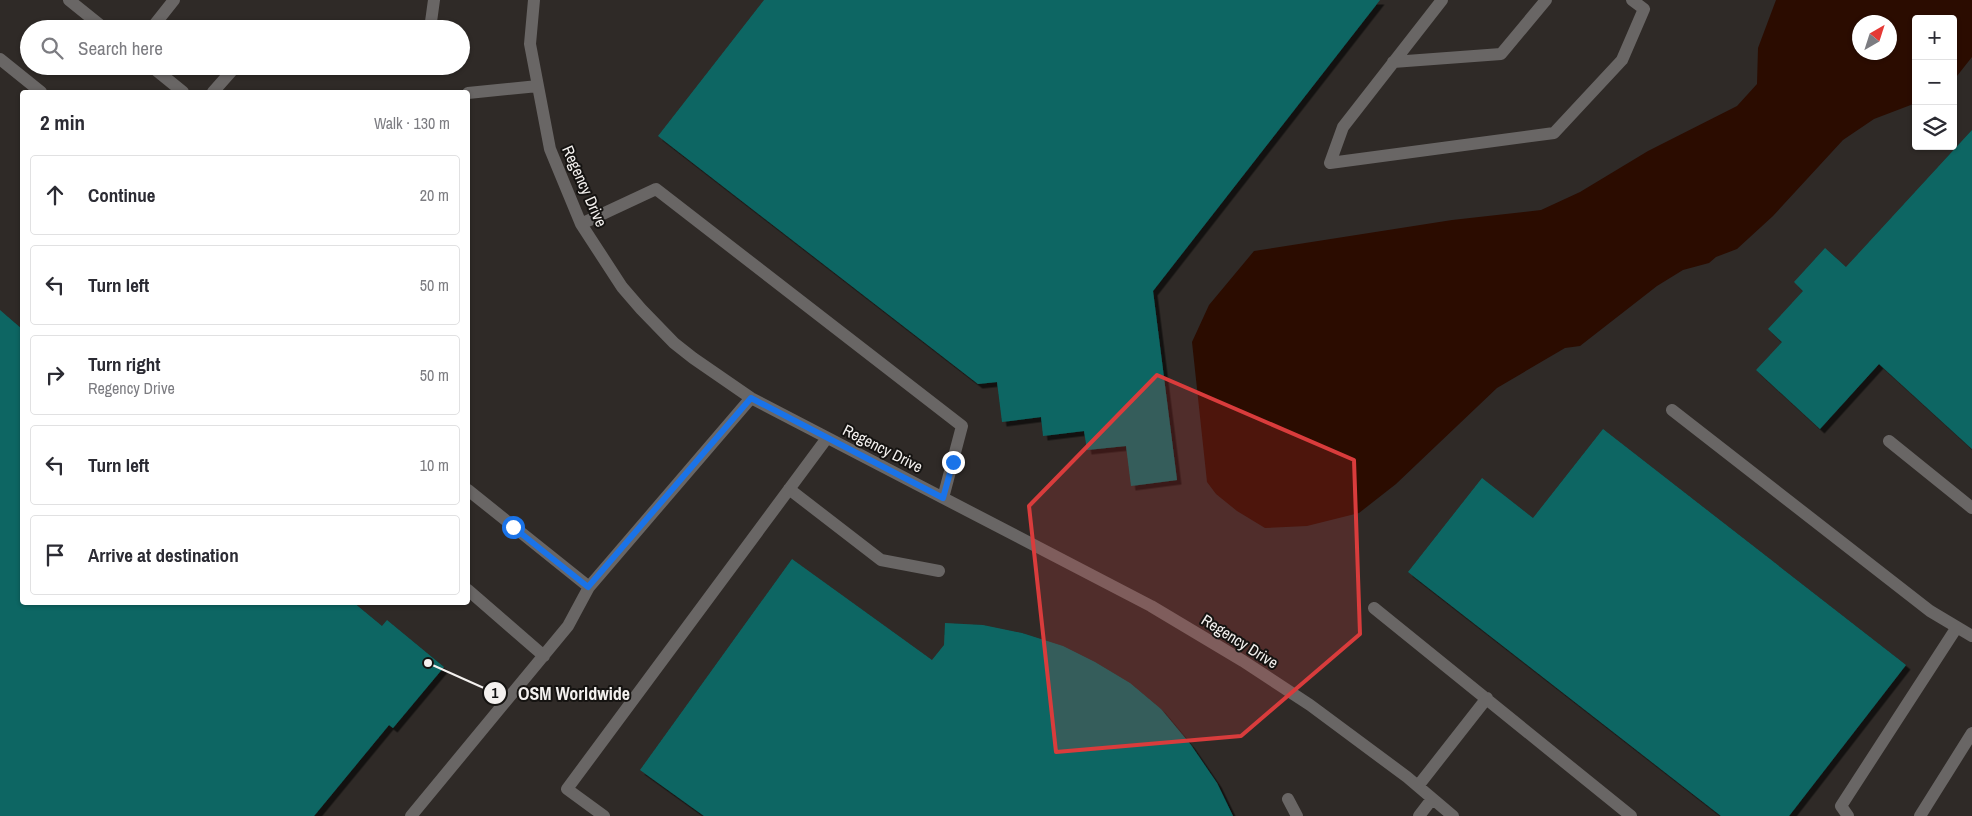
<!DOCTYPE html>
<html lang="en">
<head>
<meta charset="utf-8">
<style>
  body { margin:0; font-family:"Archivo Narrow",sans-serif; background:#f7f7f7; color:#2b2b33 }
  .controls { position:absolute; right:15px; top:15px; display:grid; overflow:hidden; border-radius:5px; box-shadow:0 1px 4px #0004 }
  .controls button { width:45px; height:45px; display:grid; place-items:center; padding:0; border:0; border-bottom:1px solid #e1e1e2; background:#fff; color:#2b2b33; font:25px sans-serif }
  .compass { position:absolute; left:1852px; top:15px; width:45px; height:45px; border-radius:50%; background:#fff; box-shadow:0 1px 4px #0004; rotate:39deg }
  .stop { position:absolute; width:15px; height:15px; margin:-11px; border:4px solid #1a73e8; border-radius:50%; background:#fff }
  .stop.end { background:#1a73e8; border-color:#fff; box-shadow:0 1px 5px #0008 }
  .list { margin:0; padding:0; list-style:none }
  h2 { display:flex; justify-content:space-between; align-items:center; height:65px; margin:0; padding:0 20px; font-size:21px }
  h2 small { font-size:16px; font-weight:400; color:#7c7c81 }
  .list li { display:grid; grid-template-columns:32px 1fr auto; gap:15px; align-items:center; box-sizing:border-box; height:80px; margin:0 10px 10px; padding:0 10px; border:1px solid #e1e1e2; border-radius:5px }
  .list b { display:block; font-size:19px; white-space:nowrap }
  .list p { margin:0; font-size:16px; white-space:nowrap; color:#7c7c81 }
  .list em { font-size:16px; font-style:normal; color:#7c7c81 }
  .icon { flex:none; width:28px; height:28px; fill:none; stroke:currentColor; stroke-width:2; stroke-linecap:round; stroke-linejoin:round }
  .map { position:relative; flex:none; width:1972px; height:816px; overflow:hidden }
  .search { position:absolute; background:#fff; box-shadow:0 1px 4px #0004; left:20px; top:20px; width:450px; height:55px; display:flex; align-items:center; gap:12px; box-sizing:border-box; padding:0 18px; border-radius:28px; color:#7c7c81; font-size:19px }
  .panel { position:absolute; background:#fff; box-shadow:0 1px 4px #0004; left:20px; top:90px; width:450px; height:515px; border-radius:5px }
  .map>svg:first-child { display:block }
</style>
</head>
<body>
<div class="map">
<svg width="1972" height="816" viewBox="0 0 1972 816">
  <defs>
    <filter id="shadow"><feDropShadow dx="4.5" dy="4.5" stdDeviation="0" flood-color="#0009"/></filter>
  </defs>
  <rect width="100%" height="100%" fill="#2f2a27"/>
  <path fill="#2b0c00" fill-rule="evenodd" d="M1776,0h196v57l-19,24v-62h-37v84l-42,16 -31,21 -70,76 -36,33 -21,8 -7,6 -26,7 -26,16 -77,60 -15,2 -68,40 -101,96 -37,29 -52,13 -42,2 -28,-17 -21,-17 -9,-12 -15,-140 17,-37 45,-54 198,-31 89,-10 39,-18 68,-41 89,-45 20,-22 1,-36zM1860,22h30v30h-30z"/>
  <path fill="#0d6663" filter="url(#shadow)" d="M764,0h616l-227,291 24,189 -46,6 -5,-40 -39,4 -3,-19 -41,5 -2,-19 -39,5 -5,-40 -19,2 -320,-248z
    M1972,130v319l-93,-85 -59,65 -64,-59 26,-28 -14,-13 35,-38 -9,-9 31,-34 21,19z
    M0,310l22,19v273h331l29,24 5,-6 57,47 -51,61 -4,-3 -75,91h-314z
    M1603,429l303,236 -117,151h-68l-313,-244 74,-94 51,40z
    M792,559l140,101 12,-15 1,-22 38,2 39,8 41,13 32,16 35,21 31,26 30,36 26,38 16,33h-529l-64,-46z"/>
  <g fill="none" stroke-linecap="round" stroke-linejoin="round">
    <path stroke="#696665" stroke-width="12" d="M69,0l36,29
      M534,0l-4,44 20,105 31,75 41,63 19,22 33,34 19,15 58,40 400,208 92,55 67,44 97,72 46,39
      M1442,0l-99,127 -13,36 224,-30 68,-73 22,-51 -12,-9
      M151,29l23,-29
      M430,29l4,-29
      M0,59l41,33
      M1393,62l108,-8 45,-54
      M151,66l32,26
      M213,92l23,-26
      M468,93l70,-7
      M581,224l75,-35 306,237 -19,72
      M1672,410l258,201 42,25
      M1889,441l83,67
      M789,489l92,71 58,11
      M468,490l121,97 162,-189
      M468,590l76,66
      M1374,608l257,208
      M1418,786l69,-88
      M1288,799l9,17
      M411,816l157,-190 21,-39
      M604,816l-37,-27 260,-351
      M1419,816l13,-17
      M1848,816l-7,-10 116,-179
      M1920,816l52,-83"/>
  </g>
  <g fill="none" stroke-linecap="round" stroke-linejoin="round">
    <path stroke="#1a73e8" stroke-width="6" d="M513,527l75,60 163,-189 192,100 10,-36"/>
  </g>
  <path fill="#d93c3c" fill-opacity="0.2" stroke="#d93c3c" stroke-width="4" stroke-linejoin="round" d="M1157,375l197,85 6,174 -119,102 -185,16 -27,-246z"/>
  <g text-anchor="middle" stroke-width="4" stroke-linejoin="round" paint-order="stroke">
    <g font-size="16" fill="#f4f1ef" stroke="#151311">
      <text transform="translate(585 186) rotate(66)" y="6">Regency Drive</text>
      <text transform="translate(883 448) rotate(27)" y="6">Regency Drive</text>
      <text transform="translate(1240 641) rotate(32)" y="6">Regency Drive</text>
    </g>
  </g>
  <path fill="none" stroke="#f4f1ef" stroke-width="2" d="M428 663L495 693"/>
  <g fill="#f4f1ef" stroke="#151311" stroke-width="2">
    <circle cx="428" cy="663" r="5"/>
    <circle cx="495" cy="693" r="12"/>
  </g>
  <g font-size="15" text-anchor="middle" font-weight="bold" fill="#111">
    <text x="495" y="698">1</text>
  </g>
  <g font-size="18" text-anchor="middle" font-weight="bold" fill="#f4f1ef" stroke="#151311" stroke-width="4" stroke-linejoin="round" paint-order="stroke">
    <text x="574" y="700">OSM Worldwide</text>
  </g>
</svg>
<div class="controls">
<button>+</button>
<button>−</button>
<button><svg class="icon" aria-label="layers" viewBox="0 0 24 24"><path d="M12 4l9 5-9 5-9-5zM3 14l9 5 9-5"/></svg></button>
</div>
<svg class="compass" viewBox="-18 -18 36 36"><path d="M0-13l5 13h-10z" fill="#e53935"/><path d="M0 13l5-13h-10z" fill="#7c7c81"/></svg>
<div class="stop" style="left:513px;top:527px"></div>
<div class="stop end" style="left:953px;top:462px"></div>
<div class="search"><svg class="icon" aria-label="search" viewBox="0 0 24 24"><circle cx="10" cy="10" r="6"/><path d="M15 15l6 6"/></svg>Search here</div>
<section class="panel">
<h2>2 min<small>Walk · 130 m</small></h2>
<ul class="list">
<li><svg class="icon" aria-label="ahead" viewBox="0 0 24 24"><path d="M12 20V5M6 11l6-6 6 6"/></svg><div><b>Continue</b></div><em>20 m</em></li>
<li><svg class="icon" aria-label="left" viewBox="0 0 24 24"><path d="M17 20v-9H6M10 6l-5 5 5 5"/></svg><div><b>Turn left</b></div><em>50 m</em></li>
<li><svg class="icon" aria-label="right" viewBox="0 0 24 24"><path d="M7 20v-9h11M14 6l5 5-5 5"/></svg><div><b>Turn right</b><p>Regency Drive</p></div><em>50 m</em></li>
<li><svg class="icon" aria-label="left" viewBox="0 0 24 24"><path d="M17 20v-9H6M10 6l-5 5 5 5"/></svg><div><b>Turn left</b></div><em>10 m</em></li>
<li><svg class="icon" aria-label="arrive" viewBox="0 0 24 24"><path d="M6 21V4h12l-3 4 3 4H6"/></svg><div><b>Arrive at destination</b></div></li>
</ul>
</section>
</div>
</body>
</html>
